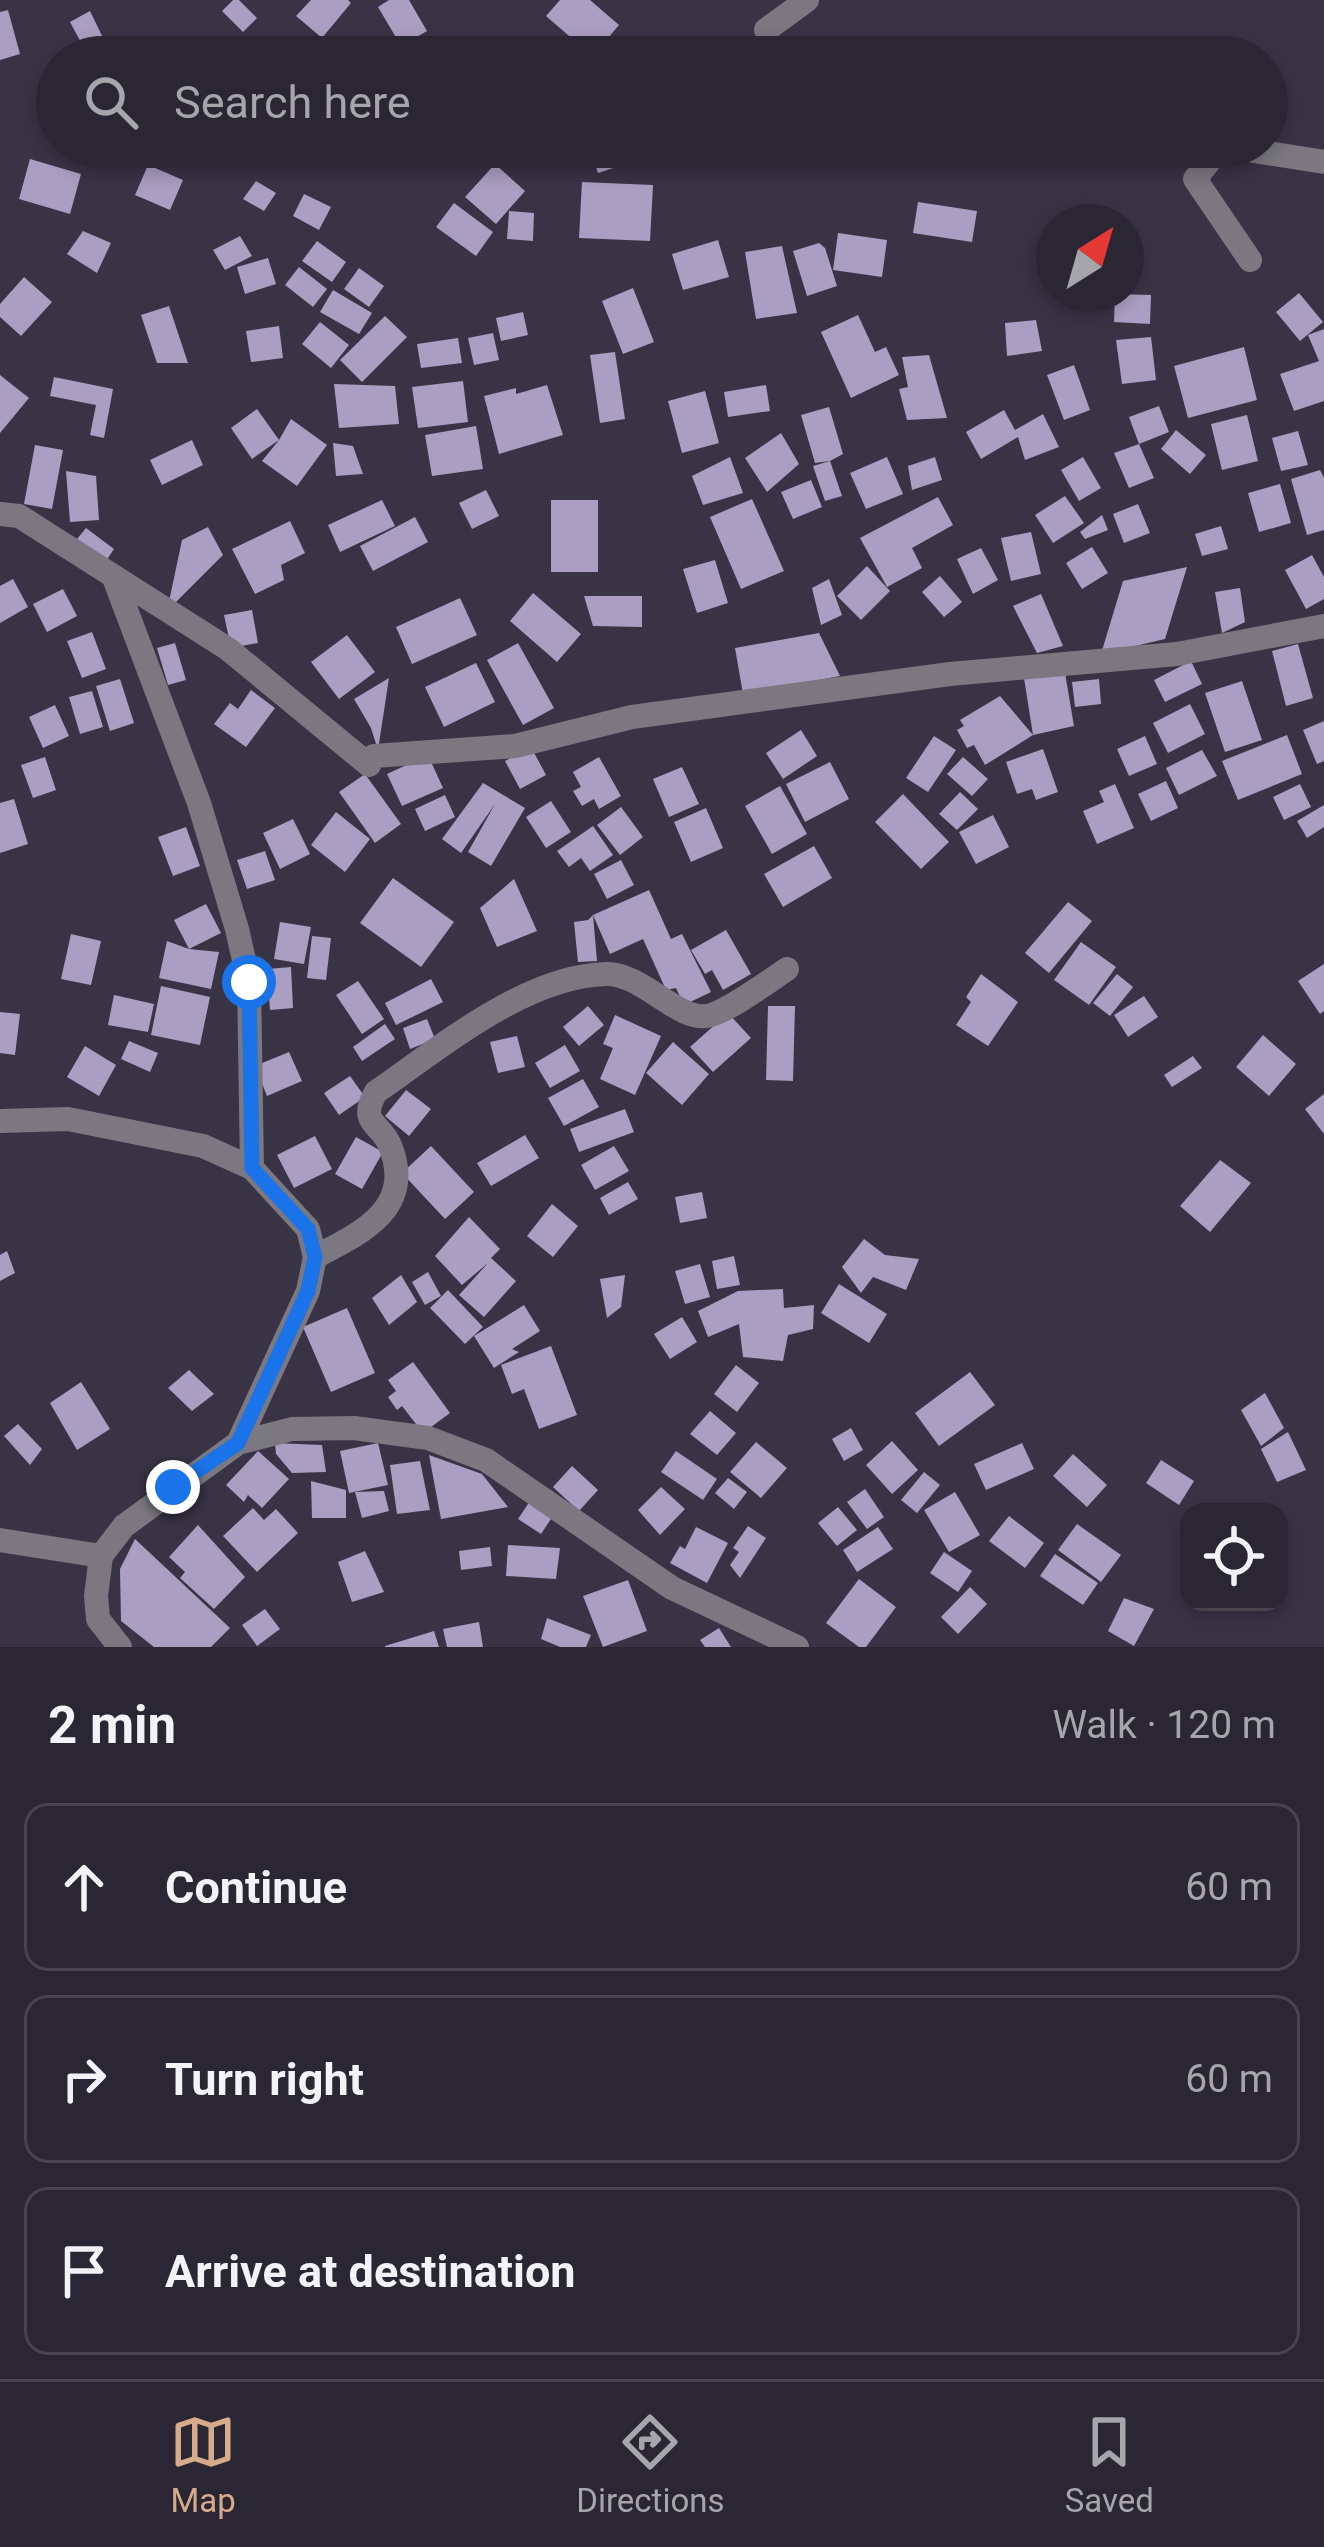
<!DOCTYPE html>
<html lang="en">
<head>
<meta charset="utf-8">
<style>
  body { margin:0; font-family:Roboto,sans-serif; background:#332e3c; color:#f1f3f6 }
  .controls { position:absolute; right:36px; bottom:36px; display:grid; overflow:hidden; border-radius:24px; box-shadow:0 6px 18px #0003 }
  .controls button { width:108px; height:108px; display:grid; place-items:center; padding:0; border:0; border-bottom:3px solid #47434f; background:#2b2634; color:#f1f3f6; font:60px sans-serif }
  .compass { position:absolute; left:1036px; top:204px; width:108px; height:108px; border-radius:50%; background:#2b2634; box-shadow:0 6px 18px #0003; rotate:37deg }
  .stop { position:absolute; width:36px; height:36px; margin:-27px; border:9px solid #1a73e8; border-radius:50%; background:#fff }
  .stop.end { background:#1a73e8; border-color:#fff; box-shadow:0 3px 12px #0008 }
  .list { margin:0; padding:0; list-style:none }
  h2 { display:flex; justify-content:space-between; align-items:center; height:156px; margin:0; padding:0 48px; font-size:51px }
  h2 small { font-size:39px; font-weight:400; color:#a6a5ac }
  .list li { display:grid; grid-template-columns:78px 1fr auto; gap:36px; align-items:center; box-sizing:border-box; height:168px; margin:0 24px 24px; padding:0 24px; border:3px solid #47434f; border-radius:24px }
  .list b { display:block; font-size:45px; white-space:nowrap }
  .list em { font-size:39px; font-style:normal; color:#a6a5ac }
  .icon { flex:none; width:66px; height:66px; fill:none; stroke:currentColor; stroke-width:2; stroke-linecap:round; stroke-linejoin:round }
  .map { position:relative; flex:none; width:1324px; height:1647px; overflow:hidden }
  .search { position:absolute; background:#2b2634; box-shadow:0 6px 18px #0003; left:36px; right:36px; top:36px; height:132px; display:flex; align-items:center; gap:30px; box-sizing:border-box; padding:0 42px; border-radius:66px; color:#a6a5ac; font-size:45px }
  .sheet { height:732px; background:#2b2634 }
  nav { display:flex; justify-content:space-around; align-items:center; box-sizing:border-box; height:168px; border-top:3px solid #47434f; background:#2b2634; font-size:33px; color:#a6a5ac }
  nav a { display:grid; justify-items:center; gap:6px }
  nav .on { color:#d6ab8b }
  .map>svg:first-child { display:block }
</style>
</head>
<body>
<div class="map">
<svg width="1324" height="1647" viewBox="0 0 1324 1647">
  <rect width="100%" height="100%" fill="#393346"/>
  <path fill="#aa9ec2" d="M233,0h6l18,18 -14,14 -21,-21z
    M311,0h37l3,3 -29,35 -26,-22z
    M389,0h20l18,31 -26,15 -23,-39z
    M560,0h30l29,25 -27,32h-20l-5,-4 9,-11 -30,-26z
    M8,10l12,44 -20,6v-48z
    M90,11l14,29 -19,10 -15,-28z
    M196,147h36l-19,20 -19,-17z
    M589,147h48l4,12 -43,14z
    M30,159l51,15 -11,40 -51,-15z
    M495,164l30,27 -29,33 -31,-27z
    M148,165l35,15 -13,30 -35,-15z
    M256,181l20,12 -12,18 -21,-12z
    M582,182l71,3 -3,56 -71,-3z
    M304,194l27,13 -12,23 -26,-14z
    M918,202l59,9 -5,31 -59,-9z
    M454,203l39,29 -17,24 -40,-29z
    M509,211l25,2 -1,28 -26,-2z
    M83,231l28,12 -14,30 -30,-19z
    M838,233l49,7 -5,37 -49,-7z
    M240,236l12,20 -27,14 -12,-20z
    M718,240l11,37 -46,13 -11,-36z
    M317,241l29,21 -14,20 -30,-21z
    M819,243l6,5 12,38 -30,10 -14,-45z
    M782,246l15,67 -41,6 -11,-67z
    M268,258l8,26 -31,10 -8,-27z
    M299,267l28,22 -14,18 -28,-22z
    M359,268l25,18 -15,21 -25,-18z
    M24,277l28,25 -31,34 -21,-19v-13z
    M633,288l21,54 -31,12 -21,-53z
    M333,290l39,23 -13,21 -39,-22z
    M1299,293l24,29 -23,19 -24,-29z
    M1115,294l36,1 -1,29 -36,-2z
    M169,306l19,57h-31l-16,-48z
    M523,312l5,23 -27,6 -5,-23z
    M858,315l17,37 11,-5 13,28 -48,23 -30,-66z
    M385,316l22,21 -45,45 -22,-22z
    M1036,320l6,31 -35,5 -2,-33z
    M320,322l29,23 -18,23 -29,-24z
    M279,326l4,32 -32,4 -5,-31z
    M1324,329v72l-30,10 -14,-37 39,-13 -11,-26z
    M493,333l6,27 -25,5 -6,-27z
    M1151,337l5,43 -34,4 -6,-44z
    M458,338l4,25 -41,5 -4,-24z
    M1244,347l13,53 -69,18 -14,-52z
    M615,352l10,67 -25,4 -10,-68z
    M929,355l18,63 -40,2 -8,-31 9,-2 -6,-30z
    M1074,365l16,45 -26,10 -17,-45z
    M0,375l29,23 -29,35z
    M54,377l59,12 -9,49 -14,-3 6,-30 -46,-9z
    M463,381l5,41 -50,6 -6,-41z
    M334,384l61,2 4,38 -60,4z
    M547,385l16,50 -64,19 -15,-58 32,-8v6z
    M766,385l4,26 -42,6 -4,-25z
    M705,391l14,52 -37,10 -14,-52z
    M1159,406l10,26 -30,12 -10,-27z
    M829,407l14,47 -13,7 12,35 -17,5 -12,-35 17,-5 -15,2 -14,-48z
    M257,409l22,31 12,-21 36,26 -30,41 -35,-25 17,-21 -27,19 -21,-31z
    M1004,410l11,20 28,-16 16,33 -34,13 -7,-23 -37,22 -15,-27z
    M1247,415l11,46 -36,9 -11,-46z
    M476,426l7,43 -51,7 -7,-41z
    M1176,430l30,25 -16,19 -29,-25z
    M1298,431l10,34 -27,6 -9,-33z
    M781,433l18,31 -32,28 -22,-34z
    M192,440l11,25 -41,20 -12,-25z
    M333,443l20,3 10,28 -27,2z
    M1139,444l15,34 -25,10 -15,-35z
    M35,445l28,5 -11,59 -28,-5z
    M730,457l13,36 -40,12 -11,-29z
    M887,457l16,37 -37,15 -16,-36z
    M935,457l7,23 -30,10 -4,-24z
    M1083,457l18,31 -22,13 -18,-31z
    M1320,470l4,8v52l-17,5 -16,-56z
    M66,471l30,5 3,44 -29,2z
    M811,480l11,27 -29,12 -12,-27z
    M1280,484l11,39 -32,9 -11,-39z
    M486,490l13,26 -27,13 -13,-26z
    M1065,496l19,27 -31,20 -18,-28z
    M938,497l15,28 -41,23 10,20 -35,19 -27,-49z
    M752,499l32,72 -43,18 -31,-72z
    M382,500l13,26 -55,26 -12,-27z
    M551,500h47v72h-47z
    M1138,504l12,29 -26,10 -11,-29z
    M1102,515l6,15 -23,9 -5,-7z
    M415,517l13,25 -55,29 -13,-25z
    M290,521l15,32 -24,12 3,15 -29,14 -23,-45z
    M1221,526l7,23 -26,7 -7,-22z
    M208,527l15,28 -56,56 15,-71z
    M86,528l28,21 -8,12 -29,-22z
    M1031,532l10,42 -30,7 -10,-43z
    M1092,547l16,26 -26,16 -16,-26z
    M981,548l17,32 -25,14 -16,-35z
    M1312,555l12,22v22l-18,10 -21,-39z
    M715,560l13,43 -31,10 -14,-44z
    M867,566l23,25 -29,29 -24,-24z
    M1187,567l-22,72 -64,15 22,-73z
    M940,576l22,26 -18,15 -22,-25z
    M13,579l15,28 -28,16v-37z
    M829,579l13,36 -21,10 -9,-37z
    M1240,588l5,34 -23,11 -7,-41z
    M63,589l14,27 -30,16 -14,-28z
    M533,593l48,41 -24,28 -47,-41z
    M1041,594l22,52 -26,7 -24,-47z
    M584,596h58v31l-49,-1z
    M460,598l17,37 -65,29 -16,-37z
    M252,610l6,33 -27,5 -7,-33z
    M92,632l14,37 -24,9 -15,-37z
    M819,633l21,43 -97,18 -8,-46z
    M347,635l28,37 -36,27 -28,-37z
    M175,643l11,37 -18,5 -11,-37z
    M518,643l36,65 -31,17 -36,-65z
    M1298,644l15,54 -27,8 -14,-55z
    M1191,661l11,23 -37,18 -11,-22z
    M476,663l19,39 -51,25 -19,-40z
    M1065,673l9,53 -41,9 -9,-57z
    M389,678l-11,72 -7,-22 -17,-29z
    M120,679l14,44 -24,8 -14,-45z
    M1099,679l2,25 -26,3 -3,-25z
    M1242,681l20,59 -37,12 -20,-59z
    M251,690l24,18 -29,39 -32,-23 16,-21 8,6z
    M92,691l11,36 -23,7 -11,-37z
    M1000,696l33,39 -48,30 -11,-20 -7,3 -10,-18 7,-4 -4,-6z
    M1190,704l15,30 -37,19 -15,-30z
    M55,705l14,31 -26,12 -14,-31z
    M1324,721v40l-7,3 -14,-34z
    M801,730l16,26 -34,23 -17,-26z
    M1287,735l15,39 -64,26 -16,-39z
    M934,736l22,14 -28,42 -22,-14z
    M1145,736l12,28 -28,12 -12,-27z
    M531,747l15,28 -26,14 -15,-28z
    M1043,749l15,43 -22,8 -4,-11 -15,5 -11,-32z
    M1202,750l15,26 -38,19 -13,-27z
    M428,755l15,33 -41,18 -15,-32z
    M45,757l11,33 -23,8 -12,-33z
    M599,757l22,39 -22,13 -5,-10 -12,7 -9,-15 8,-4 -8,-15z
    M963,757l25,22 -16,17 -25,-22z
    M830,762l19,37 -44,23 -19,-38z
    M682,767l17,37 -30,13 -16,-38z
    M365,774l36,50 -26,19 -36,-51z
    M1166,781l12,27 -27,13 -13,-27z
    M483,783l42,25 -34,58 -23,-14 27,-48 -34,49 -19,-14z
    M1115,784l19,44 -37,16 -14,-33 21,-9 -5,-11z
    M1300,784l11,23 -27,13 -11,-23z
    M780,786l27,48 -35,20 -27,-48z
    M960,792l18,17 -21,21 -18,-16z
    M903,794l46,48 -28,27 -46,-47z
    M445,795l10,22 -30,14 -10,-22z
    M14,799l14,45 -28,9v-50z
    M551,801l20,31 -25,16 -20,-31z
    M1324,805v22l-17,11 -10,-17z
    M621,807l22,30 -23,18 -23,-30z
    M706,808l17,40 -32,14 -17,-40z
    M336,812l34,27 -25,33 -34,-27z
    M993,815l16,32 -33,17 -17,-32z
    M293,819l17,35 -30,15 -17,-36z
    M593,826l20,29 -23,16 -9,-13 -12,9 -12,-16z
    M186,827l14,39 -27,10 -15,-39z
    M814,846l18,32 -49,29 -19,-33z
    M265,851l10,29 -28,9 -10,-29z
    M621,860l13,25 -27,14 -13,-25z
    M393,878l61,44 -33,45 -61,-44z
    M514,879l23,52 -40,16 -17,-39z
    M649,890l22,49 11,-5 29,58 -27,13 -8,-17 -10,2 -23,-51 -33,15 -17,-39 4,46 -19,1 -4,-40 14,-2 5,-5z
    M1068,902l24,19 -43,52 -24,-20z
    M206,904l15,29 -32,16 -15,-29z
    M280,922l31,5 -7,37 -30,-5z
    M726,930l25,44 -28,16 -11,-20 -7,4 -14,-24z
    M71,934l30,7 -10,44 -30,-6z
    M312,936l19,2 -5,42 -19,-2z
    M167,941l22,8 30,3 -8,37 -52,-11z
    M1081,942l35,25 -27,38 -35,-25z
    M1324,964v47l-4,3 -22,-33z
    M291,967l2,41 -23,2 -3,-41z
    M981,974l37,28 -30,44 -32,-21 15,-23 -5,-5z
    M1117,974l16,13 -23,29 -17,-13z
    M431,979l12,23 -47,23 -11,-22z
    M358,981l26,38 -22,15 -26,-39z
    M161,986l49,11 -10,48 -49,-10z
    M114,995l40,9 -6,28 -40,-7z
    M1144,996l14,21 -30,20 -14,-22z
    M588,1006l16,19 -25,21 -16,-19z
    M768,1006h27l-2,75 -27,-1z
    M0,1012l20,2 -5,41 -15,-2z
    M728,1013l23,25 -38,34 -23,-25z
    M615,1015l46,21 -26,59 -35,-16 13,-31 -10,-4z
    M427,1019l8,20 -25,10 -7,-21z
    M385,1024l10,15 -33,22 -9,-14z
    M1263,1035l33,29 -27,32 -33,-29z
    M517,1036l8,31 -27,6 -8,-31z
    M129,1041l29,12 -8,19 -29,-13z
    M673,1042l36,32 -27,31 -36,-32z
    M565,1045l15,26 -30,17 -15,-25z
    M85,1046l31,19 -17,31 -32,-19z
    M289,1052l13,29 -35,15 -12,-30z
    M1193,1056l9,12 -30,19 -8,-12z
    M350,1076l15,21 -26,18 -15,-22z
    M583,1079l16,28 -35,19 -16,-28z
    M406,1090l25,19 -22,27 -24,-20z
    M1324,1094v40l-19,-25z
    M625,1109l9,23 -55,20 -9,-23z
    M525,1135l14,23 -48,28 -14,-23z
    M315,1136l17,33 -38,19 -17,-33z
    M356,1137l27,15 -21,37 -27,-15z
    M431,1146l43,46 -29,27 -43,-46z
    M614,1146l15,25 -34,19 -14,-25z
    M1220,1160l31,23 -41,49 -30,-26z
    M628,1182l10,17 -29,16 -9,-17z
    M702,1192l5,26 -27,5 -5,-26z
    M552,1204l26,22 -25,31 -26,-21z
    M469,1217l31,32 -9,9 25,23 -32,36 -25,-22 29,-32 -26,22 -27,-29z
    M864,1239l21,16 34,4 -13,31 -33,-13 -12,16 -19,-26z
    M7,1251l8,22 -15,8v-26z
    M734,1256l6,29 -23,4 -5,-28z
    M700,1264l10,33 -25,7 -10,-33z
    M428,1272l13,24 -16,9 -13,-23z
    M401,1275l16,27 -28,23 -17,-27z
    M625,1275l-4,32 -14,11 -7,-39z
    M839,1284l48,30 -18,29 -48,-30z
    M783,1289l1,19 30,-3 -1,24 -25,6 -5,26 -40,-4 -4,-33 -31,13 -10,-26 40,-20z
    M448,1290l35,37 -18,17 -35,-36z
    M524,1305l16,26 -28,18 7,3 -25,16 -20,-32z
    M347,1308l28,65 -44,19 -28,-65z
    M682,1317l15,25 -27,17 -16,-25z
    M551,1346l26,69 -38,14 -15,-40 -12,5 -11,-29z
    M413,1362l37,51 -27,20 -21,-27 -5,4 -9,-13 8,-6 -8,-11z
    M736,1365l23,18 -22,29 -23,-18z
    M189,1370l25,24 -22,17 -24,-23z
    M970,1372l25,33 -56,41 -24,-33z
    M81,1382l29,47 -33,21 -27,-47z
    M1265,1393l19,35 -23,18 -20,-36z
    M710,1411l26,22 -19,22 -27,-21z
    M18,1424l24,25 -12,16 -26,-29z
    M851,1428l12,22 -19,11 -12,-22z
    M1288,1432l18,38 -29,12 -16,-33z
    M892,1441l26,29 -26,24 -26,-29z
    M756,1442l31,26 -26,30 -31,-26z
    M275,1443l47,2 4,27 -34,1 -16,-19z
    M378,1443l10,42 -39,8 -9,-42z
    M1022,1443l12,26 -48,21 -12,-26z
    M258,1451l31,28 -27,29 -14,-13 -4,7 -18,-17z
    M676,1451l41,28 -14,21 -42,-28z
    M1073,1454l34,31 -20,22 -34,-31z
    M429,1455l53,19 26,33 -67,12z
    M1161,1460l33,21 -15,24 -33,-22z
    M420,1461l10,49 -33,4 -7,-49z
    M572,1466l26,24 -19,21 -26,-24z
    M924,1472l16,13 -23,28 -16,-13z
    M728,1478l19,14 -13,17 -19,-16z
    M311,1481l35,9v28h-34z
    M661,1487l24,22 -25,26 -22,-25z
    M865,1489l19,28 -17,12 -20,-27z
    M384,1491l5,20 -27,7 -7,-26z
    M955,1492l25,43 -31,17 -25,-42z
    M530,1501l23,15 -12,18 -23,-15z
    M838,1507l19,23 -20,16 -19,-23z
    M253,1508l11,12 12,-11 22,24 -41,39 -34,-36z
    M1009,1516l35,27 -19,25 -36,-27z
    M1077,1524l44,31 -20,27 -43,-32z
    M198,1525l47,52 -31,32 -34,-31 5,-6 -16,-15z
    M748,1526l18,12 -26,40 -10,-13 9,-13 -6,-4z
    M696,1527l32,16 -21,40 -37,-20 10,-17 5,3z
    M878,1527l15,22 -36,23 -14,-22z
    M135,1539l95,89 -19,19h-57l-33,-26 -1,-52z
    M508,1545l52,3 -4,31 -50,-3z
    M490,1547l2,19 -31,4 -2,-19z
    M365,1551l19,41 -32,10 -14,-40z
    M944,1552l28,19 -14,21 -28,-19z
    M1055,1554l43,29 -15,22 -43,-29z
    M859,1579l37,28 -30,40h-7l-33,-24z
    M628,1580l19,51 -44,16 -20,-51z
    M970,1587l17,17 -29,30 -17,-17z
    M1124,1598l30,11 -20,37 -26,-15z
    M265,1609l15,20 -23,17 -15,-21z
    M547,1618l44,17 -5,12h-26l-19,-8z
    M479,1622l4,25h-36l-4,-18z
    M719,1628l12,19h-26l-5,-7z
    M434,1631l5,16h-54v-1z"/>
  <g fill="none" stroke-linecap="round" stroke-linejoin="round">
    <path stroke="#7b7881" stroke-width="24" d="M766,30l41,-30
      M1221,147l-26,32 55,81
      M1229,147l95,15
      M0,514l19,2 209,133 141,116 5,-9 141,-10 117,-29 318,-43 227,-20 147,-28
      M114,578l85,225 38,126 12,53 3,186
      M0,1121l68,-2 135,27 49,22 56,61 7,28 -7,34 -70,152
      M315,1257c44,-23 99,-47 76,-109 -9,-26 -34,-23 -15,-56 64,-44 149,-116 230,-118 36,-1 70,46 101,42 19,-3 62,-35 80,-47
      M0,1540l101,16
      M120,1647l-22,-28 -2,-23 5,-40 23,-30 114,-83 54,-14 62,-1 74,10 58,22 186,128 125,59"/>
  </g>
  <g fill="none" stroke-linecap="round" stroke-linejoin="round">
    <path stroke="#1a73e8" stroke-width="15" d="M173,1487l65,-44 70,-152 7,-34 -7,-28 -56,-61 -3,-186"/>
  </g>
</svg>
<div class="controls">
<button><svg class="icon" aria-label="locate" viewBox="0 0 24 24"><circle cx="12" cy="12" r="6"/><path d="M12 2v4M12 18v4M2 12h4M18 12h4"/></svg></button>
</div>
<svg class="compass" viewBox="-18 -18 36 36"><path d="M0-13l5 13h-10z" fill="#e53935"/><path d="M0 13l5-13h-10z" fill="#a6a5ac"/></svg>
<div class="stop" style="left:249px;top:982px"></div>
<div class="stop end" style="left:173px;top:1487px"></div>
<div class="search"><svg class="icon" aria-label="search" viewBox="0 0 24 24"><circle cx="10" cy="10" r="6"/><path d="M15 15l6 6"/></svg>Search here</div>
</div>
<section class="sheet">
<h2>2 min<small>Walk · 120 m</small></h2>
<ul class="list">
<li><svg class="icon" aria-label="ahead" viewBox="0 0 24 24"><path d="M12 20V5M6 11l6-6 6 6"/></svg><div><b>Continue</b></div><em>60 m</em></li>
<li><svg class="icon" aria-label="right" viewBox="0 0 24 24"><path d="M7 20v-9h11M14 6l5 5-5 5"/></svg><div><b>Turn right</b></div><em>60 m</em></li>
<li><svg class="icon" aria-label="arrive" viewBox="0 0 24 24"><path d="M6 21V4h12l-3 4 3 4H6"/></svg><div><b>Arrive at destination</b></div></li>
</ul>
</section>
<nav>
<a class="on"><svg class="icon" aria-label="map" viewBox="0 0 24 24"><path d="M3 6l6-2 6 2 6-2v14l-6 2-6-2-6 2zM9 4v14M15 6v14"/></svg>Map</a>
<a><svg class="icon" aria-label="directions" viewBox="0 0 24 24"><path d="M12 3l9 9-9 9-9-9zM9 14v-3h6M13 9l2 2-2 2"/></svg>Directions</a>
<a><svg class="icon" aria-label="saved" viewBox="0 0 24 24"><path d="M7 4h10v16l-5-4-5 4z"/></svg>Saved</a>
</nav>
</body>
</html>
